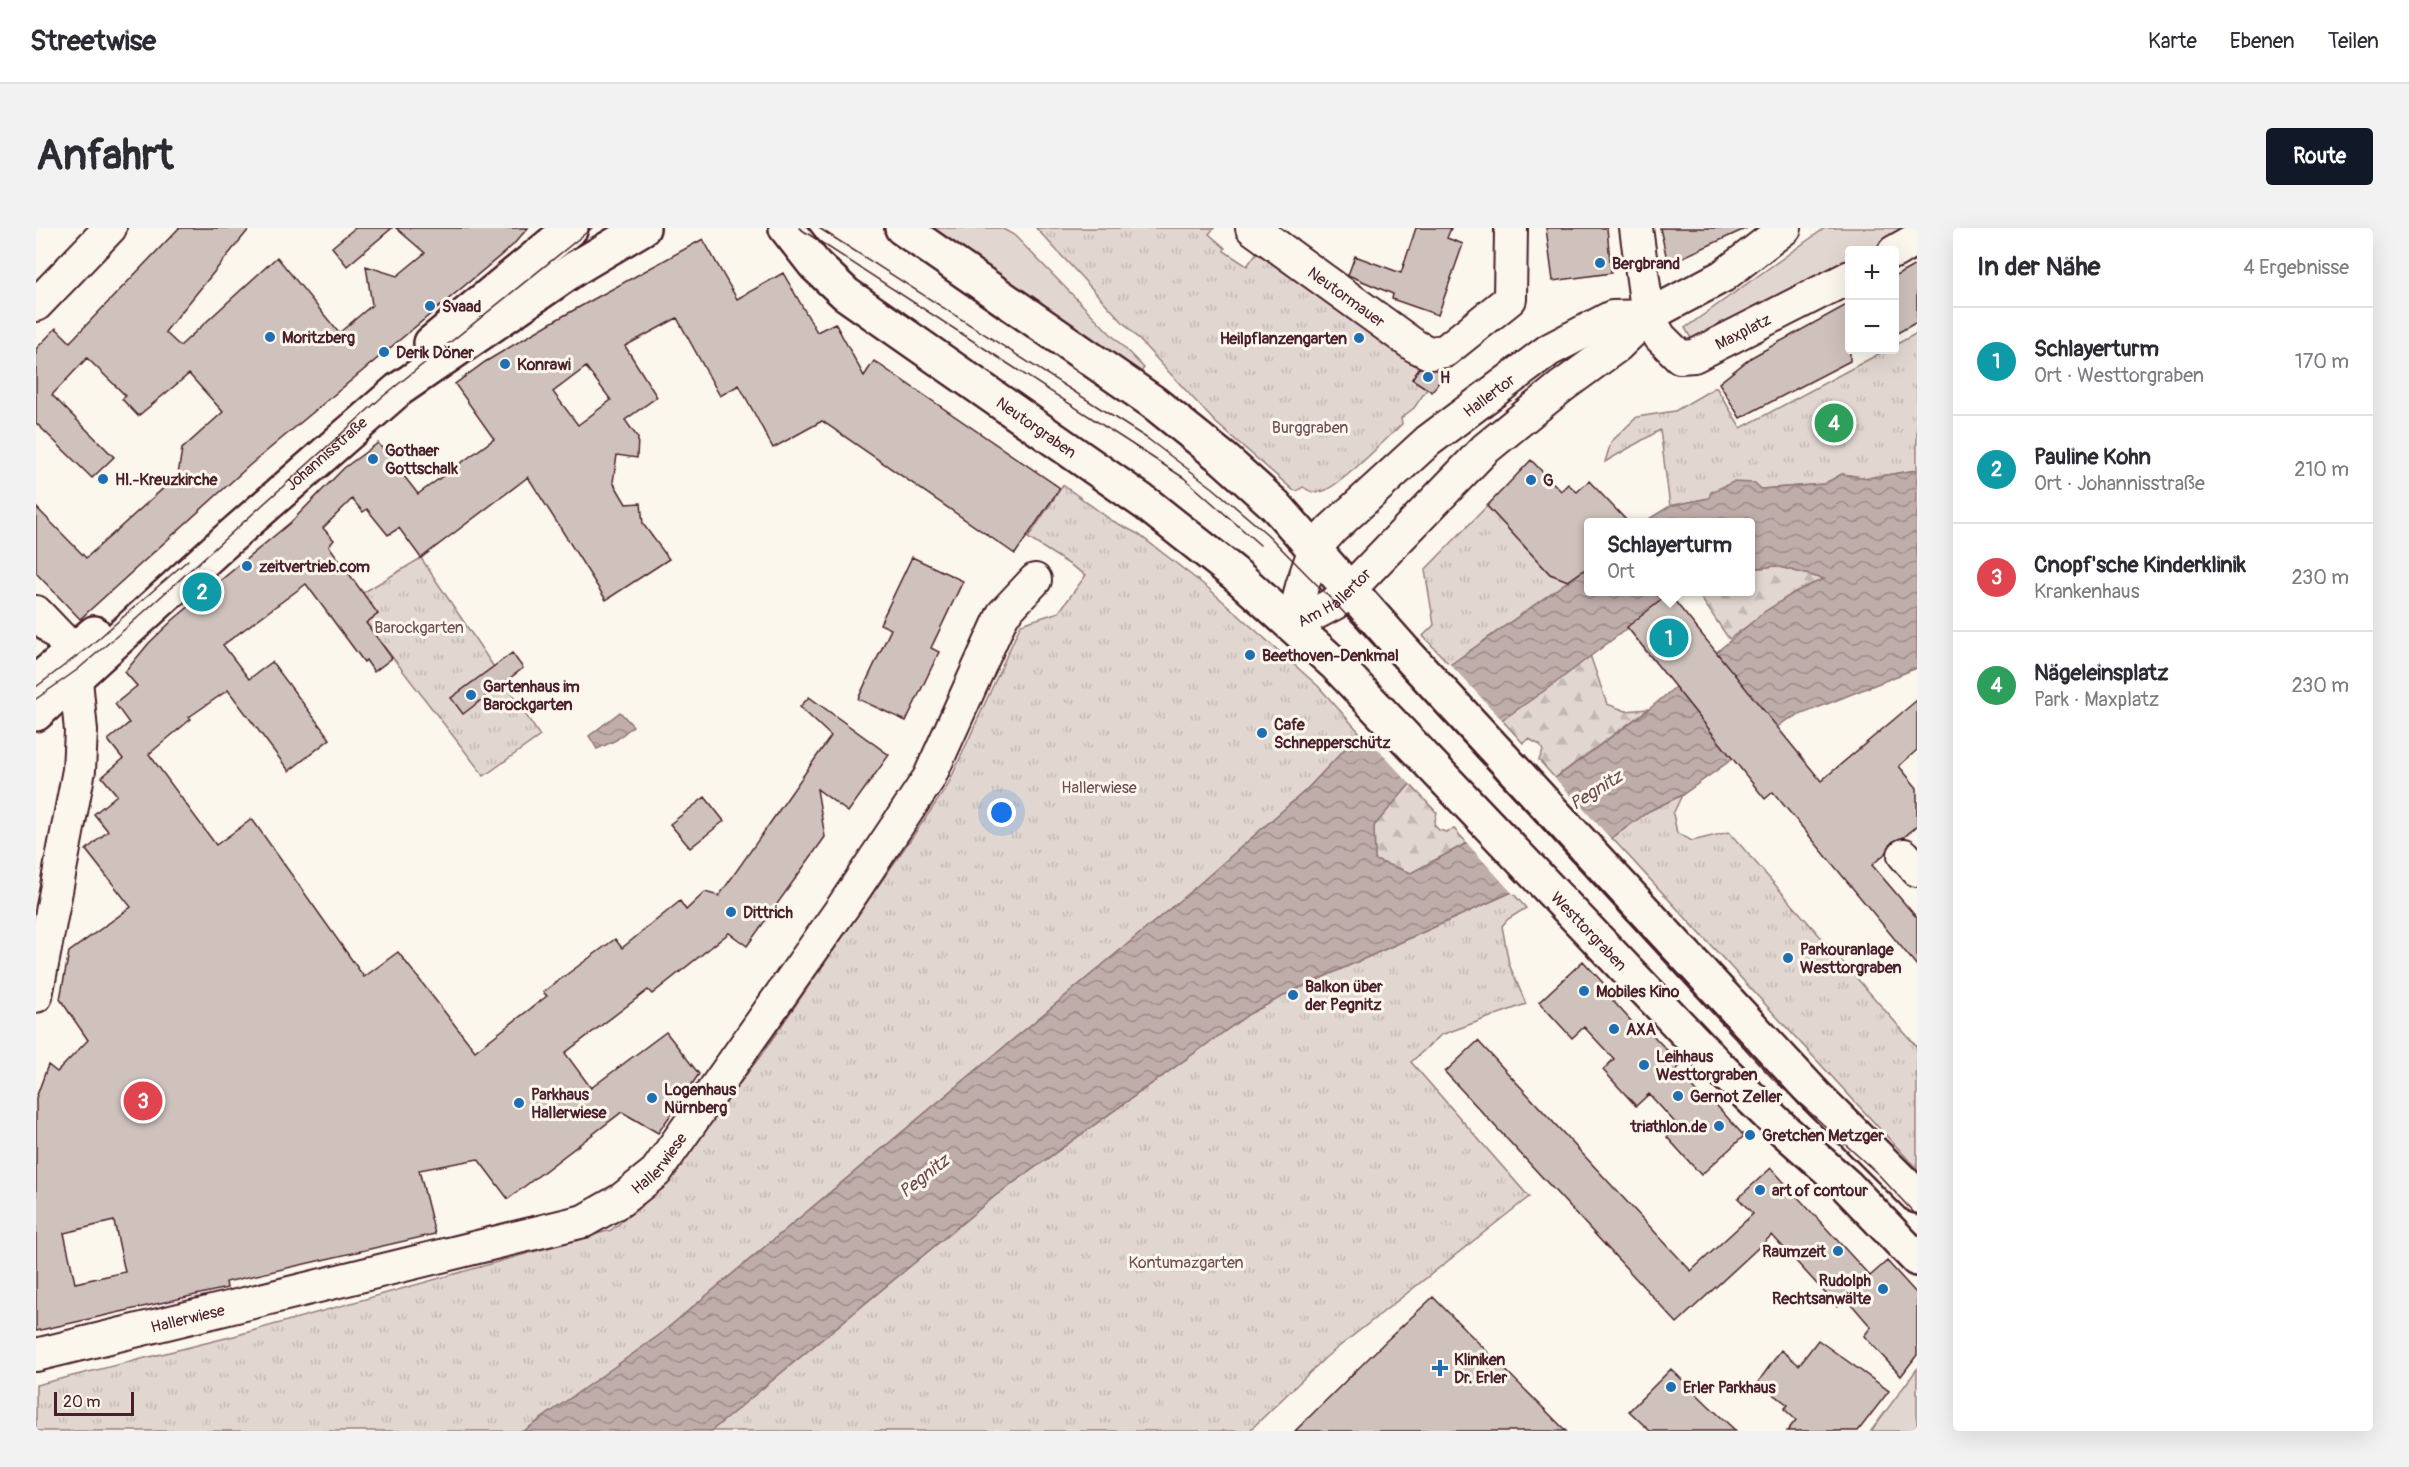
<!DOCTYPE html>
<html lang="de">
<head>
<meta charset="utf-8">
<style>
  body { margin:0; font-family:Pangolin,sans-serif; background:#f2f2f3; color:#2b2b33 }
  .controls { position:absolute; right:18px; top:18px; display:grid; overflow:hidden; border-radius:6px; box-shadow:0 6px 24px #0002 }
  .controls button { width:54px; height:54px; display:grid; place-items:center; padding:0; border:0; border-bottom:2px solid #e1e1e2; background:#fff; color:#2b2b33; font:30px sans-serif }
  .scale { position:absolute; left:18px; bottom:15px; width:80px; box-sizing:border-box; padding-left:6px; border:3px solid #4a1f2b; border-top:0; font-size:16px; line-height:21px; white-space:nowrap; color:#4a1f2b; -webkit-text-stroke:4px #fbf7ec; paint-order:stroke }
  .you { position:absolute; left:966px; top:585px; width:21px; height:21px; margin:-15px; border:4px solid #fff; border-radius:50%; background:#1a73e8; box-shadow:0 0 0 9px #1a73e833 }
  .badge { display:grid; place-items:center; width:39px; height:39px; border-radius:50%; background:#111827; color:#fff; font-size:20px; font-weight:700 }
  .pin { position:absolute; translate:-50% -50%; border:3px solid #fff; box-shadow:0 2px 6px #0006 }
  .popup { position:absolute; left:1548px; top:290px; width:171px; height:78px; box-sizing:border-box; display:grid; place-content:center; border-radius:6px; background:#fff; filter:drop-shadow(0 2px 4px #0005); font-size:20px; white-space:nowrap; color:#7c7c81 }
  .popup b { font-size:22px; color:#2b2b33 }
  .popup::after { content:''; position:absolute; left:50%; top:100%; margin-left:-12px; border:12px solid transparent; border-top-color:#fff }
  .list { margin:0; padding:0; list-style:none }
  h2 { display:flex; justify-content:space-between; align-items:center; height:78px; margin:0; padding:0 24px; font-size:26px }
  h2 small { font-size:20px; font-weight:400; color:#7c7c81 }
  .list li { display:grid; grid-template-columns:39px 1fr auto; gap:18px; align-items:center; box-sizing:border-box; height:108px; padding:0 24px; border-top:2px solid #e1e1e2 }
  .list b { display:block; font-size:22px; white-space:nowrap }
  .list p { margin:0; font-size:20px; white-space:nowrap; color:#7c7c81 }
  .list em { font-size:20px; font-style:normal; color:#7c7c81 }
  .map { position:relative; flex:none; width:1881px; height:1203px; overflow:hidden; border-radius:6px }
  header { display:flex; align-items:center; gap:36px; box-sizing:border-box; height:84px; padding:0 30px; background:#fff; border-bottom:2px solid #e1e1e2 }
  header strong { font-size:28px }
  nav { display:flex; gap:33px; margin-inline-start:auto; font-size:21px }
  .intro { display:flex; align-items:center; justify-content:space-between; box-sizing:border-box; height:144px; padding:0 36px }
  h1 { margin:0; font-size:42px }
  .button { padding:15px 27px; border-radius:6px; background:#111827; color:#fff; font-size:21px; font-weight:700 }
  main { display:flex; gap:36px; padding:0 36px }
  aside { flex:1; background:#fff; border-radius:6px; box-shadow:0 6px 24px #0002 }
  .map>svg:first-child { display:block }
</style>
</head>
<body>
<header>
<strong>Streetwise</strong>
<nav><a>Karte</a><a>Ebenen</a><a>Teilen</a></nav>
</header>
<div class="intro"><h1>Anfahrt</h1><a class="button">Route</a></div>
<main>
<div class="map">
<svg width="1881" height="1203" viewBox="0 0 1881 1203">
  <defs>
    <pattern id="forest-firs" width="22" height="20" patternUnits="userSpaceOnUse" patternTransform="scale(1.5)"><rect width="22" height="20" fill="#e2d7d0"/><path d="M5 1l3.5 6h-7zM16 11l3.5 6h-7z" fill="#c3b8b3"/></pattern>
    <pattern id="park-tufts" width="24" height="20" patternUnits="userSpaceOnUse" patternTransform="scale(1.5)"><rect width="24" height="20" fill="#e2d7d0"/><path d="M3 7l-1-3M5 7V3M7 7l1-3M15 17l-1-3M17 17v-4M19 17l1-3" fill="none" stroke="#c3b8b3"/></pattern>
    <pattern id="water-waves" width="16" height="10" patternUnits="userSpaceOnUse" patternTransform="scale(1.5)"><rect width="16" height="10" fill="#bfadaa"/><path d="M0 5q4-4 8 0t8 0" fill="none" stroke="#9d8c8b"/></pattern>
  </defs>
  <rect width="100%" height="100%" fill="#fbf7ec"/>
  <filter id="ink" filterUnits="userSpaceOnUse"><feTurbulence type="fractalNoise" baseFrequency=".0167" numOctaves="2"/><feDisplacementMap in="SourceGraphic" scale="12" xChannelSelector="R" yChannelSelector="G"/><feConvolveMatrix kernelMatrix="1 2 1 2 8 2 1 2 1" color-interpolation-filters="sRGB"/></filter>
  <g filter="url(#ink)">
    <path fill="#e2d7d0" stroke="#967b7e" stroke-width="1.5" d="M885,0h80l13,7 130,133 -7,9z
      M1789,0h92l-38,22h-29l-1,17 -157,73 -7,-12z
      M1881,1141v62h-46z"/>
    <path fill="url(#forest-firs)" stroke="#967b7e" stroke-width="1.5" d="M1740,338l48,13 -29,13 -66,47 -32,-47h53v-23z
      M1554,427l17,49 19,7 22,-2 -93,69 -16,-18 4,-9 -3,-6 -11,-6 -6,4 -21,-23z
      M1374,556l27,29 -3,12 5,5 7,2 8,-3 13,14 -56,30 -36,-13 -1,-34z"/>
    <path fill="url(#park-tufts)" stroke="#967b7e" stroke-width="1.5" d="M1000,0h178l-5,6 16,14 -1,3 23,15 11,-15 164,113 -10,15 15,10 -13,19 -13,10 1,6c-15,14 -64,65 -82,68 -8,1 -11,-1 -17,-5l-6,4 -4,-1 -78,-68z
      M1881,105v137l-49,8 -26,-4 -18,10 -63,5 -7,-6 -45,15 -39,8 -10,-76 -55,32 6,-20 26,-25 38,-6 41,-24 25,41 145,-78h8l1,-5z
      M1027,257l48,35 27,14 70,54 110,98 42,47 -54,57 -109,96 -539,450 -134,95h-488v-46l198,-49 377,-106 50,-41 100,-134 186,-268 74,-163 38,-12 27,-37 -58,-37z
      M1451,278l63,68 18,7 -118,84 -27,-29 11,-11 -9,-55z
      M385,330l119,178 -56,40 -118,-153 12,-9 -17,-20z
      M1646,567l-9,19 4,19 15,8 37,-9 188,215v122l-305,-331 37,-27z
      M1476,664l14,16 -18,11 -6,7 7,38 17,40 -85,31 -30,27 118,135 -203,160 -77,74h-538l284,-235 254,-182 48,-25z"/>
    <path fill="url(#water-waves)" stroke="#907477" stroke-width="1.5" d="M1881,242v198l-130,52 -105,75 -33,16 -37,27 -100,54 -215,97 -48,25 -254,182 -284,235h-187l134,-95 539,-450 109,-96 54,-57 90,-68 138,-98v25h87l-121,92 -144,100 -36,42 1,34 36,13 56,-30 181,-133 116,-98 31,-20 29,-13 -48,-13 -26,3v-47h-105l2,-2 23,-14 39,-8 2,-6 22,-10 22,1 6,6 63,-5 18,-10 26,4z
      M584,484l13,14 -17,14 -19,9 -8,-13z"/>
    <path fill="#fbf7ec" d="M1412,434l56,60 -92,64 -52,-56z
      M1517,548l60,65 -99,54 -49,-54z"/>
    <path fill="#cfc2bc" stroke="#4a1f2b" stroke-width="1.5" fill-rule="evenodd" d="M143,0h71l-85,104 15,14 97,-89 62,76 33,-28 -6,-39 31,10 28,-23 -29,-25h132l-16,18 -262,219 -170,154 -44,-46v-66l50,51 92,-83 4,-26 41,-37 -34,-38 -51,42 -16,-17 4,-3 -39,-38 -35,37 62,62 -22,21 -56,-55v-74l20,-21 14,14z
      M319,0h37l-45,38 -15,-19z
      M1380,0h35l-4,10 16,6 -25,71 -46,-16 1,-5 -45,-19 7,-19 46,17z
      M1510,0h61l4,45 -58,8z
      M1624,0h87l-79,36z
      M667,11l34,60 46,-26 34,59 18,-9 29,53 10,-15 186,127 -45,66 -193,-133 -49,27 -34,-63 -19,11 -43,-78 -52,28 32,51 -32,23 13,18 -1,20 -20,-3 -4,27 13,22 15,-1 2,21 26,35 -63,41 -78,-123 -107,81 -22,-30 -11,7 -21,-26 -4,3 -11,-13 -29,29 11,12 -5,6 49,68 -12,9 26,35 -18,14 -8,-12 -2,2 -58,-78 -83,61 26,34 23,-17 58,77 -41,32 -61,-81 -39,27 2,2 -42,35 67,91 36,-26 112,158 34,-25 77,99 72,-55 -4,-4 72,-53 7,9 58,-47 6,9 19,-18 14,4 112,-160 -31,-29 9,-10 80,58 -41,57 -31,-23 8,48 -78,109 -18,-13 -77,61 -4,-4 -83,63 26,35 75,-56 33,42 -41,59 -36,-21 -114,87 -30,-40 -59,11 16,64 -209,48 1,6 -191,43v-233l12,-33 9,7 31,-32 -28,-41 9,-47 62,-45 -45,-57 22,-19 -14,-17 23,-19 -15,-18 21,-18 -15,-19 21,-17 -14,-19 22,-18 -12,-14 24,-29 25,-24 117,-97 53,-54 34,-25 40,51 76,-55 -39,-55 30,-22 69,-41zM550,139l25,33 -33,25 -25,-33zM78,993l11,51 -50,11 -11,-50z
      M1881,36v58l-23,13v-58z
      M1814,75v58l-110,57 -21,-35 33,-26z
      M1383,140l18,2 7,5 -12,17 -20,-13z
      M1495,232l30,31 7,-7 9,8 12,-11 39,41h-40v45l-20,14 -18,-7 -63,-68z
      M876,329l51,24 -32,67 8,4 -33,69 -48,-22 33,-70 -11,-5z
      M1633,366l152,187 96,-81v50l-18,16 18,22v38l-13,11 -12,5 -5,10 -15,13 45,53v48l-144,-174 -8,7 -138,-172z
      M476,425l11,15 -60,46 -12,-16z
      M669,569l19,24 -34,27 -20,-24z
      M1547,733l33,36 -3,4 29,32 5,-4 34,36 -5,5 29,32 5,-4 34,38 -43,39 -34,-38 12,-10 -30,-33 -13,12 -33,-36 11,-11 -30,-32 -12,11 -33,-36z
      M1442,813l213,230 62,-57 -15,-16 33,-30 99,108 17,-15 30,33v61l-16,21 -37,-40 7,-9 -25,-29 -9,8 -65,-71 -95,88 -232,-251z
      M1397,1069l133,134h-271l90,-89z
      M1782,1112l71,51 -31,40h-71l9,-11 -12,-11 4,-4 -30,-23 23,-32 18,15z
      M1635,1141l38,37 27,25h-86l-21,-20z"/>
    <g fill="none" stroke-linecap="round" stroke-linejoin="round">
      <g stroke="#4a1f2b" stroke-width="36">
        <g id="minor">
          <path id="s1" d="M1216,0l163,118 14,7 16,-2 65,-52 1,-71"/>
          <path id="s2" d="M1600,0l12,88 12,21 20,20 14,-1 156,-79"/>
          <path d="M1858,24l23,-13"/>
          <path d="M0,77l74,-77"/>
          <path d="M0,384l25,26 13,21 7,72 -2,39 -43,226"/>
          <path id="s3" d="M1257,397l42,-22 15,-14 135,-140 76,-62 56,-41 31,-30 75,-40 62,-48"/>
          <path id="s4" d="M1257,397l9,-39 13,-38 17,-19 96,-88 121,-91 63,-33 36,-1"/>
          <path d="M1868,627l13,15"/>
          <path id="s5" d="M0,1127l548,-134 37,-21 35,-28 186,-264 87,-130 74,-164 32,-34"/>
        </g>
      </g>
      <g stroke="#4a1f2b" stroke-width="38">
        <g id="major">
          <path id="s6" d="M750,0l29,37 31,29 302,211 86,68 102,92 381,400 69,67 60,53 71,74"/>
          <path d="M866,0l251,174 71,57 51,46 129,146 320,346 92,99 101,100"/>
          <path d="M395,115l140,-115"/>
          <path d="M0,454l58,-49"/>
          <path id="s7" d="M0,486l184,-168 178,-156 176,-121 69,-41"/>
        </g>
      </g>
      <use href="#minor" stroke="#fbf7ec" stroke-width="32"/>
      <use href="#major" stroke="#fbf7ec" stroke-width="33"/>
      <path stroke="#4a1f2b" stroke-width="1.5" d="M763,0l385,250 76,67
        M783,0l329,211 65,49 54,46 68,69 438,476 105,95 39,42
        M0,459l54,-41 98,-86
        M0,471l41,-29 48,-41 256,-231 211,-170"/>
    </g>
  </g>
  <g fill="#1f6fb2" stroke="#fbf7ec" stroke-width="2">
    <circle cx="1564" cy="35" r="6"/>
    <circle cx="394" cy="78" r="6"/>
    <circle cx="234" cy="109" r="6"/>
    <circle cx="1323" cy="110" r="6"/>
    <circle cx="348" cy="124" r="6"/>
    <circle cx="469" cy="136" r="6"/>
    <circle cx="1392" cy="149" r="6"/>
    <circle cx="337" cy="231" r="6"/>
    <circle cx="67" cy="251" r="6"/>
    <circle cx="1495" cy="252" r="6"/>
    <circle cx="211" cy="338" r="6"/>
    <circle cx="1214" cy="427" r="6"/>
    <circle cx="435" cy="467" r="6"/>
    <circle cx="1226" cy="505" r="6"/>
    <circle cx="695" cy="684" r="6"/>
    <circle cx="1752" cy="730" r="6"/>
    <circle cx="1548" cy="763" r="6"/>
    <circle cx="1257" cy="767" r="6"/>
    <circle cx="1578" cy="801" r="6"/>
    <circle cx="1608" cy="837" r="6"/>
    <circle cx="1642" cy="868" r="6"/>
    <circle cx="616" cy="870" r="6"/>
    <circle cx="483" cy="875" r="6"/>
    <circle cx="1683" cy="898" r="6"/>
    <circle cx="1714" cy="907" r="6"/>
    <circle cx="1724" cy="962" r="6"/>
    <circle cx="1802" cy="1023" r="6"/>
    <circle cx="1847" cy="1061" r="6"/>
    <path d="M1401 1131h6v6h6v6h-6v6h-6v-6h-6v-6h6z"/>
    <circle cx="1635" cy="1159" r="6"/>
  </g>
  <g text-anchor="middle" stroke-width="6" stroke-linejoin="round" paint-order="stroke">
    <g font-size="16" font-weight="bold" fill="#4a1f2b" stroke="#fbf7ec" text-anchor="start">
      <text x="1576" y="41">Bergbrand</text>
      <text x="406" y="84">Svaad</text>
      <text x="246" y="115">Moritzberg</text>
      <text x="1311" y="116" text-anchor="end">Heilpflanzengarten</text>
      <text x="360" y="130">Derik Döner</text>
      <text x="481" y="142">Konrawi</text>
      <text x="1404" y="155">H</text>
      <text x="349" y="228">Gothaer<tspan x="349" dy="18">Gottschalk</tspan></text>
      <text x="79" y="257">Hl.-Kreuzkirche</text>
      <text x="1507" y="258">G</text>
      <text x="223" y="344">zeitvertrieb.com</text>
      <text x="1226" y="433">Beethoven-Denkmal</text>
      <text x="447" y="464">Gartenhaus im<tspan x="447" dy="18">Barockgarten</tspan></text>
      <text x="1238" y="502">Cafe<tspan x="1238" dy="18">Schnepperschütz</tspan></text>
      <text x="707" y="690">Dittrich</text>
      <text x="1764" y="727">Parkouranlage<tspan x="1764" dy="18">Westtorgraben</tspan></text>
      <text x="1269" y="764">Balkon über<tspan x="1269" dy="18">der Pegnitz</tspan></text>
      <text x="1560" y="769">Mobiles Kino</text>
      <text x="1590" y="807">AXA</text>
      <text x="1620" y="834">Leihhaus<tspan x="1620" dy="18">Westtorgraben</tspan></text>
      <text x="628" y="867">Logenhaus<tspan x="628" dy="18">Nürnberg</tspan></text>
      <text x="495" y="872">Parkhaus<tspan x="495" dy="18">Hallerwiese</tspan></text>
      <text x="1654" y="874">Gernot Zeller</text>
      <text x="1671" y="904" text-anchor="end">triathlon.de</text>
      <text x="1726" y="913">Gretchen Metzger</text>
      <text x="1736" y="968">art of contour</text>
      <text x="1790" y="1029" text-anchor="end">Raumzeit</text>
      <text x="1835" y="1058" text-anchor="end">Rudolph<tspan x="1835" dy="18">Rechtsanwälte</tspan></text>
      <text x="1418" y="1137">Kliniken<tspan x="1418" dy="18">Dr. Erler</tspan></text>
      <text x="1647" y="1165">Erler Parkhaus</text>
    </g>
    <g font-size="16" fill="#4a1f2b" stroke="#fbf7ec">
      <text dy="6" stroke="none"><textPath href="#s1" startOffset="117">Neutormauer</textPath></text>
      <text dy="6" stroke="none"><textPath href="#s2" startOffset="210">Maxplatz</textPath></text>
      <text dy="6" stroke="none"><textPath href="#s4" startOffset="312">Hallertor</textPath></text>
      <text dy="6" stroke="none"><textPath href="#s6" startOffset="322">Neutorgraben</textPath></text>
      <text dy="6" stroke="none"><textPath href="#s7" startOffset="390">Johannisstraße</textPath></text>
      <text dy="6" stroke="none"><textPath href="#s3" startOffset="50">Am Hallertor</textPath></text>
      <text dy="6" stroke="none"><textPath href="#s6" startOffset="1072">Westtorgraben</textPath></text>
      <text dy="6" stroke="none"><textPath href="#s5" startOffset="660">Hallerwiese</textPath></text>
      <text dy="6" stroke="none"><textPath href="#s5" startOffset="156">Hallerwiese</textPath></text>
    </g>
    <g font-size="16" fill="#704d54" stroke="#fbf7ec">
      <text x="1274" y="205">Burggraben</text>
      <text x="383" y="405">Barockgarten</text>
      <text x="1063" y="565">Hallerwiese</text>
      <text x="1150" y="1040">Kontumazgarten</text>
    </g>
    <g font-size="18" font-style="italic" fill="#6d4a51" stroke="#fbf7ec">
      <text transform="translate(1560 562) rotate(-32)" y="6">Pegnitz</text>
      <text transform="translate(888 948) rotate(-38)" y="6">Pegnitz</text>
    </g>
  </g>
</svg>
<div class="controls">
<button>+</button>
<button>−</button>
</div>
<div class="scale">20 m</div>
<div class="you"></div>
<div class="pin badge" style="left:1633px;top:410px;background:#0f9aa8">1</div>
<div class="popup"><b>Schlayerturm</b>Ort</div>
<div class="pin badge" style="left:166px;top:364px;background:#0f9aa8">2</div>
<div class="pin badge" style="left:107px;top:873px;background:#e0444e">3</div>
<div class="pin badge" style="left:1798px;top:195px;background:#2e9e5b">4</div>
</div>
<aside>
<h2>In der Nähe<small>4 Ergebnisse</small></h2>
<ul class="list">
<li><span class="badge" style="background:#0f9aa8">1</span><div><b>Schlayerturm</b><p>Ort · Westtorgraben</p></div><em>170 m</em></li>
<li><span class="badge" style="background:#0f9aa8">2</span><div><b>Pauline Kohn</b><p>Ort · Johannisstraße</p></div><em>210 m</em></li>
<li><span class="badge" style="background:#e0444e">3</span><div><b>Cnopf'sche Kinderklinik</b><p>Krankenhaus</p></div><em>230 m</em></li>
<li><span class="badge" style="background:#2e9e5b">4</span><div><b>Nägeleinsplatz</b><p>Park · Maxplatz</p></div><em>230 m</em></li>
</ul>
</aside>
</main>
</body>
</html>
